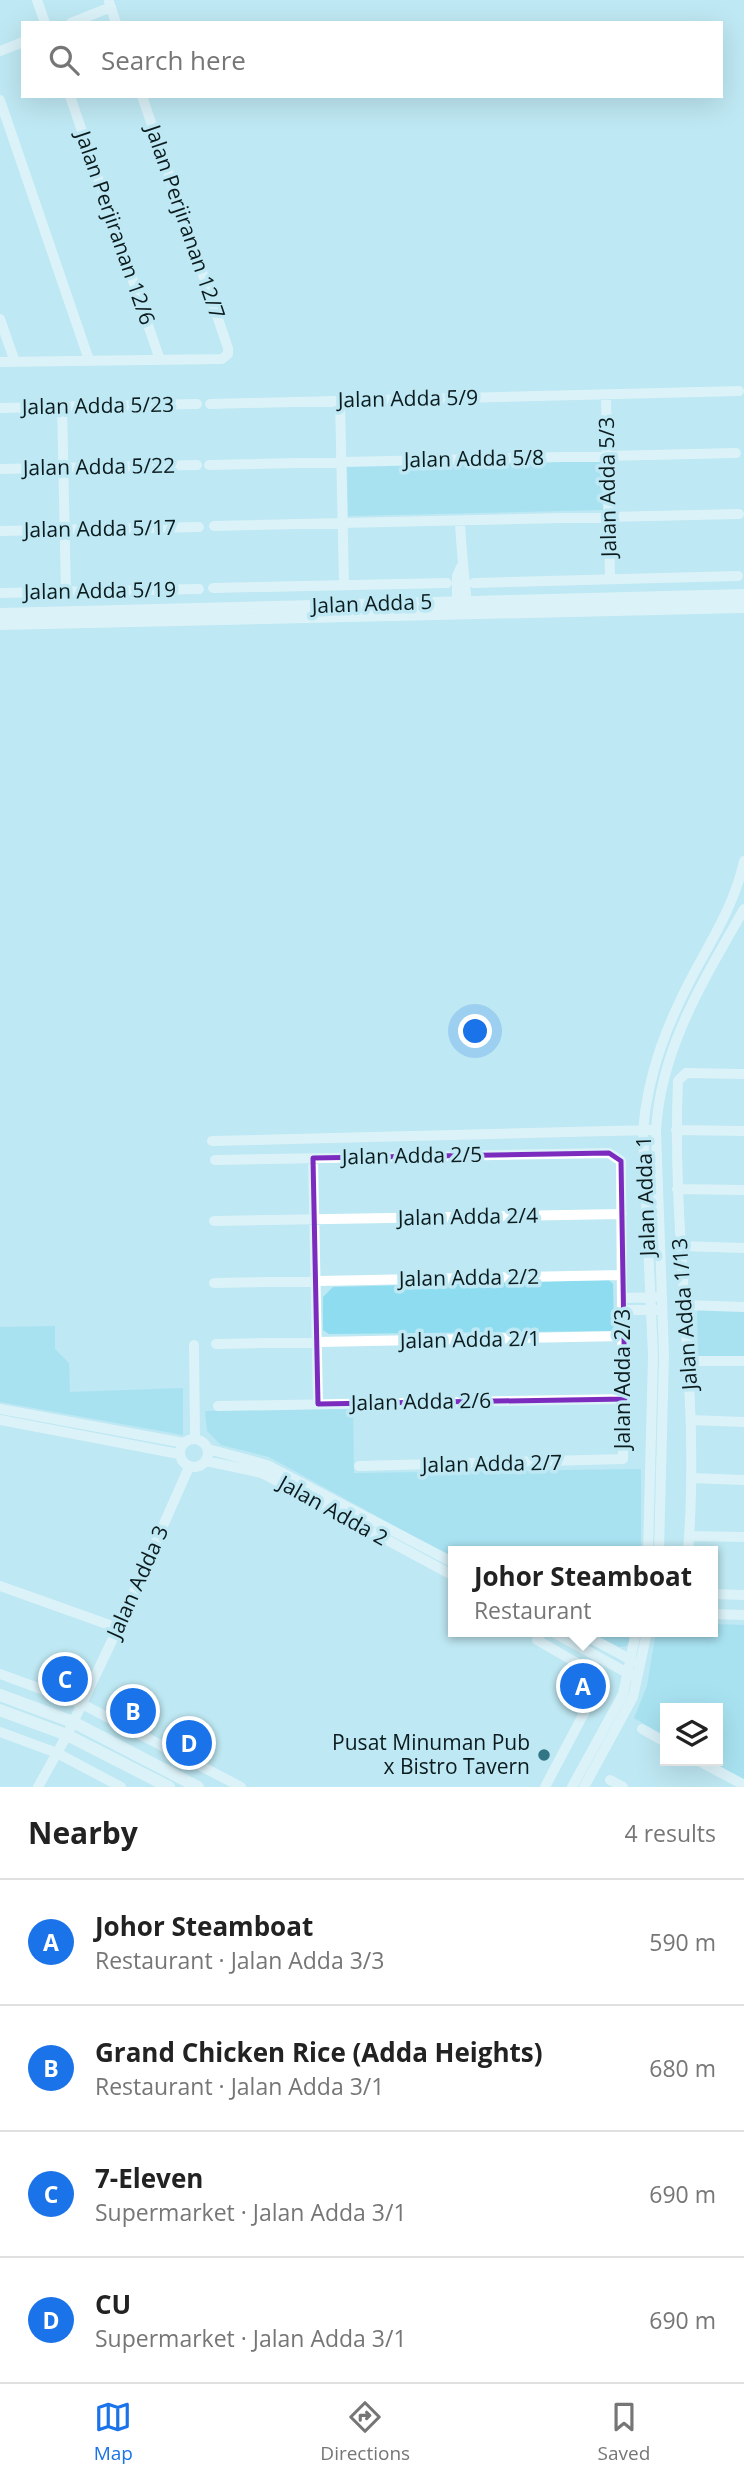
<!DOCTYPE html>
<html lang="en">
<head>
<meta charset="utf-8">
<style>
  body { margin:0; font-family:"Open Sans",sans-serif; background:#f6f6f6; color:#222 }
  .controls { position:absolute; right:21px; bottom:21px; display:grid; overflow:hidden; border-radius:0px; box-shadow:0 7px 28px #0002 }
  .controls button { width:63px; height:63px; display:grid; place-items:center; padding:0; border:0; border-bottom:2px solid #e0e0e0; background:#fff; color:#222; font:35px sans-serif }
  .you { position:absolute; left:476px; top:1032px; width:24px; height:24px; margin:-18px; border:5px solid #fff; border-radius:50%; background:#1a73e8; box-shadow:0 0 0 10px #1a73e833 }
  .badge { display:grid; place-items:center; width:46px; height:46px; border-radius:50%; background:#1a73e8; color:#fff; font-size:23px; font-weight:700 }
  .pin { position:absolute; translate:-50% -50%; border:4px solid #fff; box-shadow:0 2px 7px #0006 }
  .popup { position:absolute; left:448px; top:1546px; width:270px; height:91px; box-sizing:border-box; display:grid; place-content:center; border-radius:0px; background:#fff; filter:drop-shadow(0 2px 5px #0005); font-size:23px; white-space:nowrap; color:#767676 }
  .popup b { font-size:26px; color:#222 }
  .popup::after { content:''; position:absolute; left:50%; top:100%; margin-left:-14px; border:14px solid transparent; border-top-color:#fff }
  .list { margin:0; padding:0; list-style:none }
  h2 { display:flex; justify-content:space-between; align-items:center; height:91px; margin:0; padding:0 28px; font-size:30px }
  h2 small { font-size:23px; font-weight:400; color:#767676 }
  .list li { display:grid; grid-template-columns:46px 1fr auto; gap:21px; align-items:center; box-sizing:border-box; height:126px; padding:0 28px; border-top:2px solid #e0e0e0 }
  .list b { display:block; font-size:26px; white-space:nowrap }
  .list p { margin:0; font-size:23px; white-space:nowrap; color:#767676 }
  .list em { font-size:23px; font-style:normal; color:#767676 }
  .icon { flex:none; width:38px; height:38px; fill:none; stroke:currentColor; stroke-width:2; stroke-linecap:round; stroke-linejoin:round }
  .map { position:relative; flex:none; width:744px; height:1787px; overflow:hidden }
  .search { position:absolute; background:#fff; box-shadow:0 7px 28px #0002; left:21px; right:21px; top:21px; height:77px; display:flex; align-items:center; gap:18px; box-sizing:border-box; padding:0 24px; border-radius:0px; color:#767676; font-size:26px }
  .sheet { height:595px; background:#fff }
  nav { display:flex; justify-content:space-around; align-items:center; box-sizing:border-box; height:98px; border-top:2px solid #e0e0e0; background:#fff; font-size:19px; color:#767676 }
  nav a { display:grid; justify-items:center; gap:4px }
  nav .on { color:#1a73e8 }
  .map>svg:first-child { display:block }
</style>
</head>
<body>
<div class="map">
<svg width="744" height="1787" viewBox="0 0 744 1787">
  <rect width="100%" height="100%" fill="#bee8f3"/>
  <path fill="#8edcf0" d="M602,461l1,49 -255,6 -1,-50z
    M609,1280l4,4 1,42 -3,5 -282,3 -6,-4v-33l10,-10z
    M700,1309l44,2v49l-46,-1 -1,-48z
    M55,1326v23l14,14 1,29 113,-4v47l-183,-33v-75z
    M353,1408l1,65 287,-4v82h-187l-1,7 -184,-101 -48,-12 -14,-14 -2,-20z
    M713,1624l31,1v154l-34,-18h8v-53h-53v28l-31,-18 13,-32 9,-54h56z
    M589,1632h39l2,8 -4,6 -7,1z"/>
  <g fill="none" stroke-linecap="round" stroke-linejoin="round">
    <path stroke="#fff" stroke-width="10" d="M37,0l8,23
      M109,2l7,21
      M71,23l40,-16
      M0,51l23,-9
      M70,96l90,264
      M0,100l89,260
      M0,319l15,43
      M0,362l222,-3 6,-5v-6l-86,-252
      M606,395l4,184
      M340,401l4,184
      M210,404l529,-13
      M62,406l4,186
      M0,408l197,-4
      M209,465l527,-12
      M0,469l197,-4
      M460,521c1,30 5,57 7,87
      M214,526l525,-12
      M0,531l199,-4
      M474,583l264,-7
      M213,588l234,-5
      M0,593l199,-4
      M457,609v-33l4,-9
      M676,1130l68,1
      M212,1141l438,-11
      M313,1158l5,246
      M215,1160l394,-7 12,8 2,298 -264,7
      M677,1189l67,1
      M214,1221l408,-7
      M680,1246l64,2
      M214,1283l408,-8
      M623,1298l32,-1
      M685,1305l59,2
      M623,1310h33
      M216,1344l408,-8
      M194,1345l1,94
      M690,1361h54
      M218,1406l407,-7
      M0,1409l184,34
      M0,1420l179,34
      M691,1420l53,2
      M180 1453a14 14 0 1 1 28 0a14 14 0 1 1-28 0Z
      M208,1449l59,16 187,98
      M206,1461l56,12 192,103
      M691,1478l53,2
      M689,1536l55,1
      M648,1551l5,-195 -10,-226c5,-58 24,-106 51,-157 20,-37 41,-70 50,-112
      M659,1551l5,-195 -8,-226c5,-83 48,-150 88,-221
      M688,1551c13,-157 -17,-313 -10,-470l8,-8 58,1
      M0,1586l118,42
      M712,1594l32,1
      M712,1614l32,1
      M541,1632l-4,8 59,34 5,7 -56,106
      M553,1632l80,44
      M579,1632l56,30
      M0,1674l82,30 159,83
      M642,1729l23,13
      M0,1732l57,21 64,34
      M699,1761l45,24
      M610,1780l13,7
      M38,1787l29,-52 51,-107 71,-161
      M572,1787l51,-93 13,-62
      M584,1787l49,-90 14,-65"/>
    <path stroke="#fff" stroke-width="12" d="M0,614l744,-19
      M0,624l744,-17
      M0,1695l73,27 125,65
      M0,1710l67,25 102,52"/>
  </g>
  <path d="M0 0H744V1787H0ZM609,1153l12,8 4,238 -307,5 -5,-246z" fill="#bee8f3" fill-opacity=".55" fill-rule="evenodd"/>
  <path fill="none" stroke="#7b2cbf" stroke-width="5" stroke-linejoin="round" d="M609,1153l12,8 4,238 -307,5 -5,-246z"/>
  <circle fill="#327686" stroke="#bee8f3" stroke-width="2.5" cx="544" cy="1755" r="7"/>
  <g text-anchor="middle" stroke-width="7" stroke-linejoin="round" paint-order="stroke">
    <g font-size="21" fill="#0b1b1e" stroke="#bee8f3">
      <text transform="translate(185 222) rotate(71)" y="7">Jalan Perjiranan 12/7</text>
      <text transform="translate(115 228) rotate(71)" y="7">Jalan Perjiranan 12/6</text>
      <text transform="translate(408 399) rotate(-1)" y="7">Jalan Adda 5/9</text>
      <text transform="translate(98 406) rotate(-1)" y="7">Jalan Adda 5/23</text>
      <text transform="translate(474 459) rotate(-1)" y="7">Jalan Adda 5/8</text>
      <text transform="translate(99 467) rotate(-1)" y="7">Jalan Adda 5/22</text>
      <text transform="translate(608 487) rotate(-91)" y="7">Jalan Adda 5/3</text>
      <text transform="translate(100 529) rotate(-1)" y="7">Jalan Adda 5/17</text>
      <text transform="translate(100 591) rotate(-1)" y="7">Jalan Adda 5/19</text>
      <text transform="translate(372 604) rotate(-2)" y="7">Jalan Adda 5</text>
      <text transform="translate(412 1156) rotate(-1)" y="7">Jalan Adda 2/5</text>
      <text transform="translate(646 1196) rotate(-92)" y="7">Jalan Adda 1</text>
      <text transform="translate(468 1217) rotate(-1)" y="7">Jalan Adda 2/4</text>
      <text transform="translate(469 1278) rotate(-1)" y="7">Jalan Adda 2/2</text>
      <text transform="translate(685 1314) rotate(-94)" y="7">Jalan Adda 1/13</text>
      <text transform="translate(470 1340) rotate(-1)" y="7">Jalan Adda 2/1</text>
      <text transform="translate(623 1379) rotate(-90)" y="7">Jalan Adda 2/3</text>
      <text transform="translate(421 1402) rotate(-1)" y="7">Jalan Adda 2/6</text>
      <text transform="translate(492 1464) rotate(-1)" y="7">Jalan Adda 2/7</text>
      <text transform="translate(333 1511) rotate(29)" y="7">Jalan Adda 2</text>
      <text transform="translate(138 1582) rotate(-66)" y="7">Jalan Adda 3</text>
    </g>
    <g font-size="21" fill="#0b1b1e" stroke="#bee8f3" text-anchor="end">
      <text x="530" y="1750">Pusat Minuman Pub<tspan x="530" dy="24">x Bistro Tavern</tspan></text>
    </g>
  </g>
</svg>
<div class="controls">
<button><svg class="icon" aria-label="layers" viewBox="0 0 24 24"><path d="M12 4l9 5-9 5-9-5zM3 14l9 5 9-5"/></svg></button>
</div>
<div class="you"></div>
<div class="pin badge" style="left:583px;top:1686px">A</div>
<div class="popup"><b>Johor Steamboat</b>Restaurant</div>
<div class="pin badge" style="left:133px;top:1711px">B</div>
<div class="pin badge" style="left:65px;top:1679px">C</div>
<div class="pin badge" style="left:189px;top:1743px">D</div>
<div class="search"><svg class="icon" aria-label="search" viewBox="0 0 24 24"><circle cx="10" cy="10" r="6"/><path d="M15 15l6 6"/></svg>Search here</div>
</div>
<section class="sheet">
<h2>Nearby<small>4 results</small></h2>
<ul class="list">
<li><span class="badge">A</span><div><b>Johor Steamboat</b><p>Restaurant · Jalan Adda 3/3</p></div><em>590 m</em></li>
<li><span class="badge">B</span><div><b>Grand Chicken Rice (Adda Heights)</b><p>Restaurant · Jalan Adda 3/1</p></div><em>680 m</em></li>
<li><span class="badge">C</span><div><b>7-Eleven</b><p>Supermarket · Jalan Adda 3/1</p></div><em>690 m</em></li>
<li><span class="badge">D</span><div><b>CU</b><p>Supermarket · Jalan Adda 3/1</p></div><em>690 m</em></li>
</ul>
</section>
<nav>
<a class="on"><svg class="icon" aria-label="map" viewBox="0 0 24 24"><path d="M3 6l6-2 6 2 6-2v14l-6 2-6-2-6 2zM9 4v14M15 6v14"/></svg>Map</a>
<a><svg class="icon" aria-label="directions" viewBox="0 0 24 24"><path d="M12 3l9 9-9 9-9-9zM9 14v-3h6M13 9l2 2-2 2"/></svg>Directions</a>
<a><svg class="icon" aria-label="saved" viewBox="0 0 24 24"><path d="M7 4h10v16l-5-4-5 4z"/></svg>Saved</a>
</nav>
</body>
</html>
